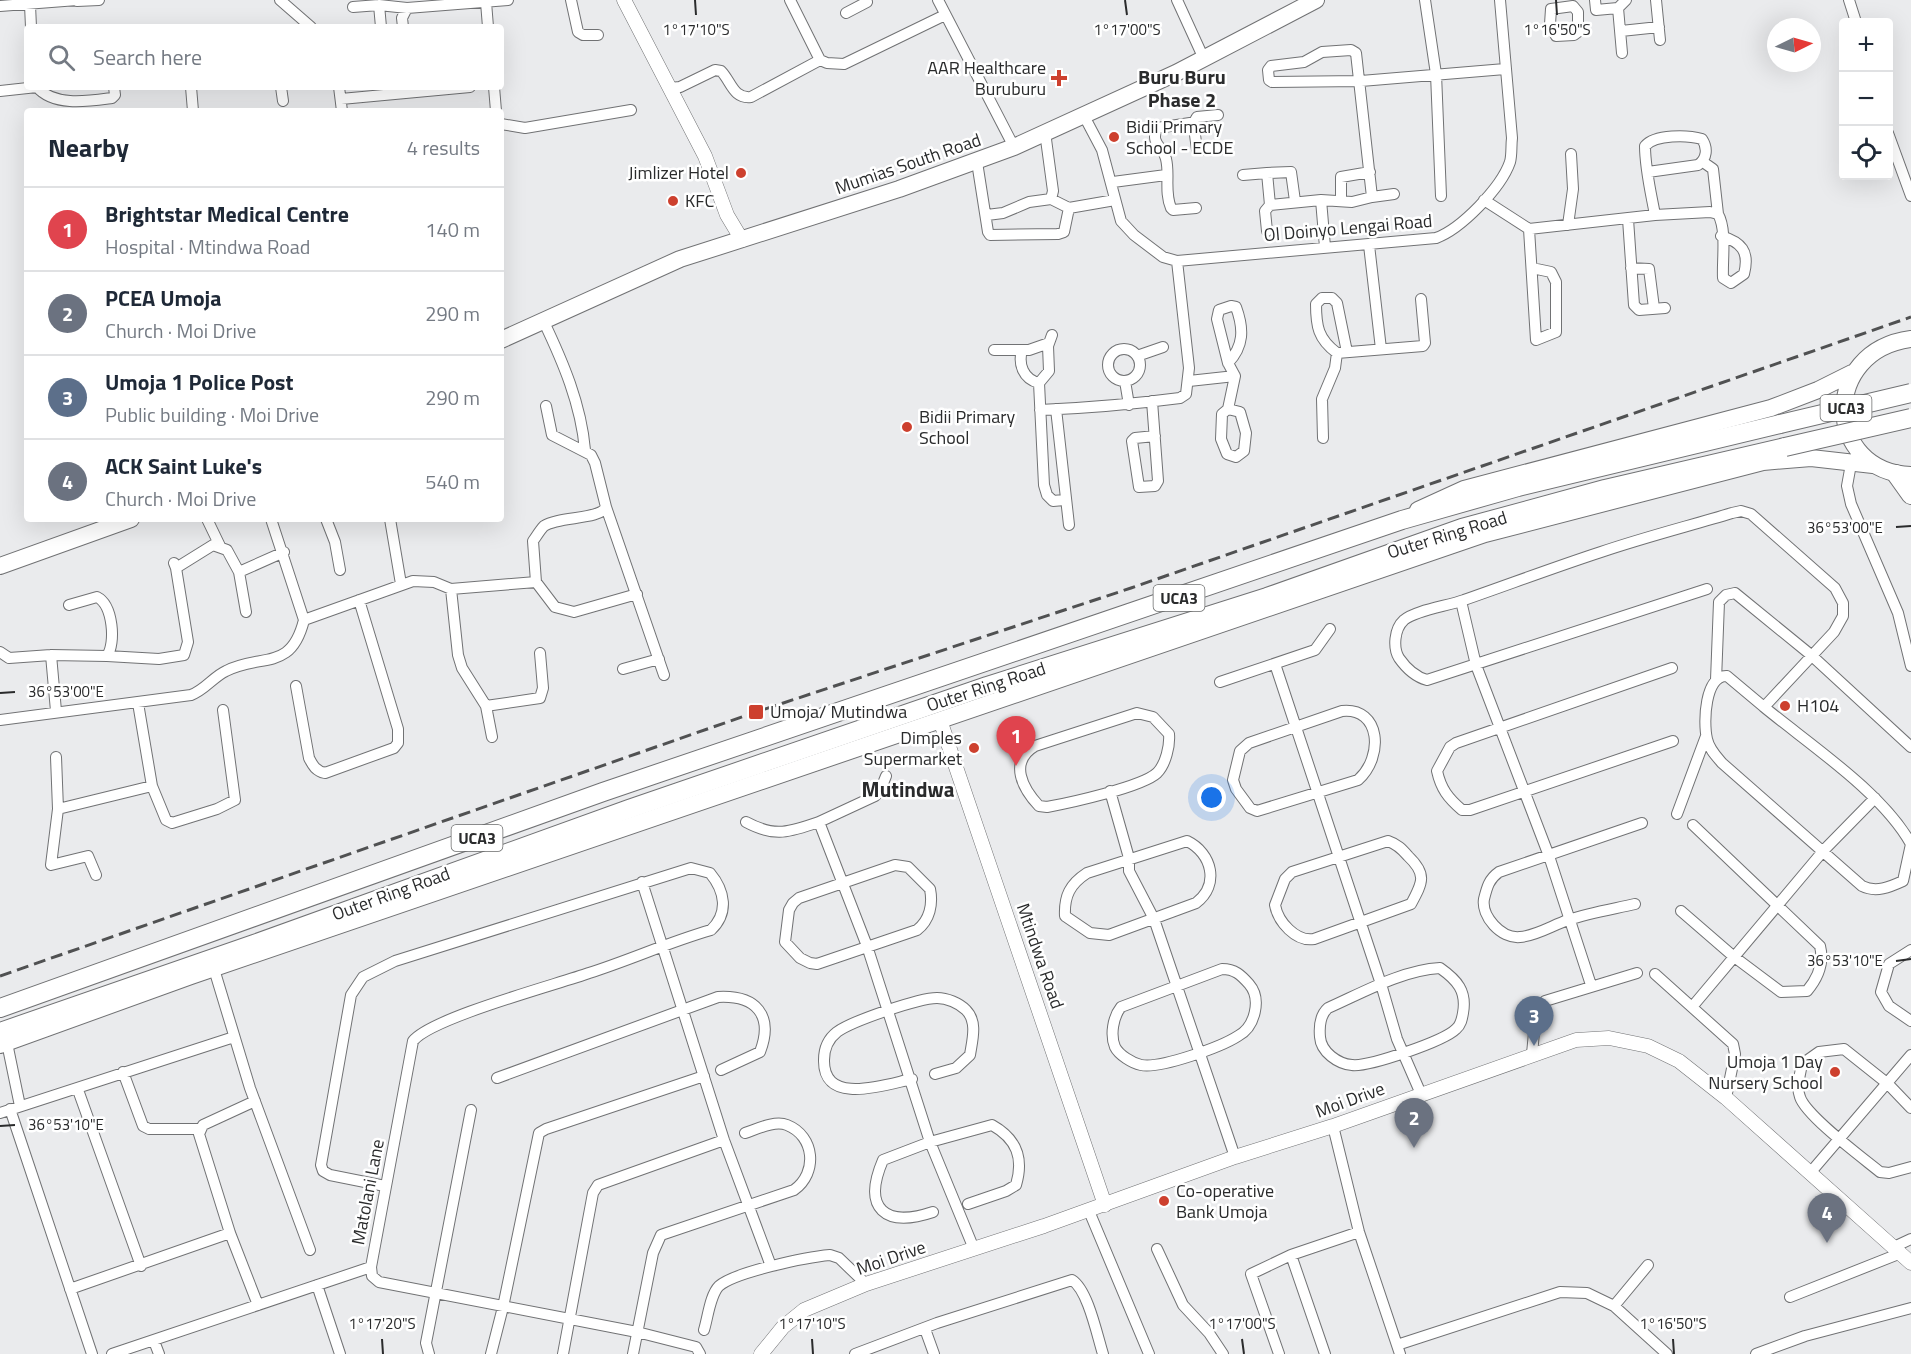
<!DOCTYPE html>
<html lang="en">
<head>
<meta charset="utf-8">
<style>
  body { margin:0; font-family:"Titillium Web",sans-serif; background:#f6f6f7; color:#1f2937 }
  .controls { position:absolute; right:18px; top:18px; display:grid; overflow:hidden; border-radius:6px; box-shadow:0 6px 24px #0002 }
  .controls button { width:54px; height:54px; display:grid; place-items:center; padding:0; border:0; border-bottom:2px solid #e0e1e3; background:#fff; color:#1f2937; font:30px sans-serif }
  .compass { position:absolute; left:1767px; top:18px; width:54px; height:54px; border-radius:50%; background:#fff; box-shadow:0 6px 24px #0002; rotate:85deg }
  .you { position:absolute; left:1212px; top:798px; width:21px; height:21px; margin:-15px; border:4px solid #fff; border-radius:50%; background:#1a73e8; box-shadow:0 0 0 9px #1a73e833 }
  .badge { display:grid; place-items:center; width:39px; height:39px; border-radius:50%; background:#ea580c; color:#fff; font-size:20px; font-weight:700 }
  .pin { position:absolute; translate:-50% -50px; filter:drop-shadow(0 2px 3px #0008) }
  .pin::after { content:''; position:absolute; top:32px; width:21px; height:18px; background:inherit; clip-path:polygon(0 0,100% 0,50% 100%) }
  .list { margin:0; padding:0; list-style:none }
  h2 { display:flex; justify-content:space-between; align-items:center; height:78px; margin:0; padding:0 24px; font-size:26px }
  h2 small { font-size:20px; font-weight:400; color:#747a83 }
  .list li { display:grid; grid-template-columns:39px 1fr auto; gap:18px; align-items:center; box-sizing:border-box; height:84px; padding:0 24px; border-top:2px solid #e0e1e3 }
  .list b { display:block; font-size:22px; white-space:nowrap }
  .list p { margin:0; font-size:20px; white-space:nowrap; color:#747a83 }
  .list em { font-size:20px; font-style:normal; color:#747a83 }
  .icon { flex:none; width:33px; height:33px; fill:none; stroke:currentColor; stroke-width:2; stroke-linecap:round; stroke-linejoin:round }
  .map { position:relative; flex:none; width:1911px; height:1354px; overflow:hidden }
  .search { position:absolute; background:#fff; box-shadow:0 6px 24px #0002; left:24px; top:24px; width:480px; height:66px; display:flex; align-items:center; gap:15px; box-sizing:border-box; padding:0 21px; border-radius:6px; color:#747a83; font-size:22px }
  .panel { position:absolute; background:#fff; box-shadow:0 6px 24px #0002; left:24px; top:108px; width:480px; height:414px; border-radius:6px }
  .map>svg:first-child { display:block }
</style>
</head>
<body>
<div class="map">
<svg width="1911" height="1354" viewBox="0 0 1911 1354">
  <rect width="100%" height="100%" fill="#eaebed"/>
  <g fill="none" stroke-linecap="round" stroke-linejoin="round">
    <g stroke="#717274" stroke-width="12">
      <path id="minor" d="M280,0l31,27
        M571,0l7,32 5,3h15
        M938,0l76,147
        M1177,0l27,59
        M1425,0l11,74 5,122
        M1595,0l1,10 22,-2 8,-8
        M1656,0l4,40
        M1849,0l7,22
        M77,1l22,-1
        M486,2l2,25
        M30,5l1,22
        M379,5l2,22
        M0,6l77,-6
        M1573,6l5,6v20l-4,3 -18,1 -6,-12 1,-15z
        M353,7l26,-2 28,3 101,-8
        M1618,8l4,45
        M846,13l21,-11
        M403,27l-1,-9 5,-10
        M1621,31l38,-4
        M820,60l7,3 17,1 101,-49
        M191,87l2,24
        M281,87l2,14
        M339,87l3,24
        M494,87l2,24
        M670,88l10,-1 35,-17 6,1c10,10 12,28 30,26l69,-37 -30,-60
        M0,91l37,-4c17,20 52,14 75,11l3,-3 -1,-8
        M341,99l129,-12
        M1083,114l19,36 19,71 13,14 29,22 14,4 259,-23c25,-9 65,-50 74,-76 2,-7 1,-16 2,-24l-12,-138
        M501,124l24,4 106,-18
        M1193,124l4,-7 21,-2
        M1045,132l8,59 -2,8
        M1888,133l23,63
        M977,162l11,70 2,3 68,-1 6,-2 5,-24
        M1703,162l10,7 5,45
        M1648,172l50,-7c9,-6 10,-17 4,-26 -14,-4 -47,-5 -57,7 0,23 6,47 10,69
        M1267,173l24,-1 4,29
        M1243,175l24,-2 3,32 -5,6 2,20
        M1113,182l53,-7
        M1372,197l22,-3
        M1321,200l4,47
        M1341,200v-23l29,-5
        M1484,200l45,29 126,-14 55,-3 8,2c9,16 4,46 5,64l8,5 13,-9c6,-23 -3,-32 -23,-38
        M1270,205l51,-5 31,2 20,-5 -16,-144 -5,-3 -29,2 -18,10 -33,4 -3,4 1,10 3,2 89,-1 144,-12
        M1196,208l-23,2 -2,-2c-7,-16 -1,-34 -5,-49 -3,-13 -16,-15 -9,-31l33,-5 4,4 3,23 25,-1
        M987,215l16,-2 26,-11 22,-3 18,9 46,-8
        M1628,219l6,86 5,5 26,-2
        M1568,225l5,-36 -2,-35
        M1529,229l7,111 20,-8v-50l-5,-10 -19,-4
        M1369,245l12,104
        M1631,268l18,1 5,39
        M543,320c20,42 38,84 42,130
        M1108 365a16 16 0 1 1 32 0a16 16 0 1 1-32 0Z
        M994,350h35l20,-7
        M1022,350c-4,14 1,29 17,33
        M1337,353c-19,-14 -21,-27 -21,-49l6,-6h10l5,5 10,49
        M1137,356l26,-9
        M1125,381l4,24
        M1189,381l46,-5
        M1039,383l5,102 3,10 6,6 11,-1
        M1039,383l10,-12 -1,-25 4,-11
        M1152,401l6,80 -3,5 -16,1 -7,-46 3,-3 20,-2
        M546,406l6,29 39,20 4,8 11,44c-6,13 -47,9 -62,19 -4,4 -8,11 -11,15l3,41 19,25 19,5 63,-18
        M1056,409l13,116
        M1228,409l-6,5 -1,25 6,15 9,3 8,-6 2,-18 -6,-21 -12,-3 7,-33 -7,-13 -11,-44 2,-9 12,-4 5,1c8,22 8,39 -8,56
        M1040,410c47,-2 94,-6 140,-12l6,-4 3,-26 -12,-107
        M1323,438l-1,-39 13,-31 2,-15 86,-7 2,-3 -4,-44
        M1851,464l-4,22 4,18 47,109 13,53
        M606,507l58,168
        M207,519l13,27
        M326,519l9,23 5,28
        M390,519l11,65
        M174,563l2,5 37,-23 14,5 12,22 7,40
        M239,572l45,-20
        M451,589l7,66 4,13 24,38 6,31
        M1707,589l-280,91c-11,-3 -21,-12 -28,-22 -6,-10 -5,-29 5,-38 12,-10 44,-14 60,-20 46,-16 91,-33 137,-48 44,-15 88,-26 131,-39l9,-2 10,3 84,74 8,15v13l-9,16 -70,75c46,38 118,85 147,137l-8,37c-13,6 -27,12 -41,5l-140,-123c-6,-7 -13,-14 -15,-24 -4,-17 -2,-64 20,-63l37,31
        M1461,601l15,64 73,191 42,129
        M304,620l109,-39 21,1 17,7 85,-7
        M0,652l9,6 42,-3 56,1c9,-13 6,-51 -10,-59l-28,8
        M51,655l5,56
        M107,656l52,3 25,-4 4,-13 -12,-74
        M1275,664l106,320 16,55 24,55
        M1672,668l-216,75 -6,4 -13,24c4,18 11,27 25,39h8l203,-69
        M623,669l36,-10
        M1716,680l3,-78 7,-7 9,-2 76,62 100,92
        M1220,682l95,-32 15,-21
        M296,686l13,72c4,8 7,13 16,15l69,-25 4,-5v-14l-39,-129
        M138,703l14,83 14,34 6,3 45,-14 18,-9 -12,-90
        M486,706l54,-8 3,-10 -3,-35
        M1342,711c39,-4 42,46 16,69l-101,31 -7,-3 -14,-19 -3,-9 7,-29 9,-8z
        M1137,713l16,4 16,17c1,11 -3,30 -12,39 -15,14 -88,30 -110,34l-8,-1c-16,-17 -31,-44 -4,-60z
        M0,720l191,-25c14,-5 22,-18 35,-24 36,-18 65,1 78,-51l-33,-101
        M56,757l2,52 -7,56 37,-9 8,19
        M1110,791l19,67v13l25,48 81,238
        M58,809l94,-23
        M1677,814l29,-78
        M746,822c30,16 42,10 73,0l48,124 63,196 44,107
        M819,822l56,-26 5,-5 6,-15
        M1187,841c25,12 33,44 9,62l-87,32 -19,-2 -25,-17c-1,-20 5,-32 22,-43z
        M1388,841c9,3 14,8 20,15 19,18 15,26 3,48l-97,35c-18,3 -36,-17 -39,-34l10,-26 7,-7z
        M895,865l13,2 22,22c3,15 0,31 -13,41l-100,34 -7,-1 -10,-5 -15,-16 4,-32 4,-7 6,-5z
        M642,882l82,258 47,126
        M1635,904c-22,5 -46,9 -67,16 -15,5 -32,16 -48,17 -19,2 -39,-21 -36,-38 3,-12 5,-20 15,-27l143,-49
        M1681,911l52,45 48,36 26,-1c11,-13 17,-29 13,-45l-127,-121
        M1911,950l-22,14 -8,28 8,14 22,15
        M1440,968c17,12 27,23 23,45 -1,6 -2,12 -7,16 -12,12 -87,38 -104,36 -14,-1 -31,-13 -32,-28 -1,-11 0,-22 8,-29 34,-15 74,-38 112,-40z
        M214,969l36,119 60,162
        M1222,969c13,0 19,6 27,15 13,15 6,43 -11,52 -17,11 -78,33 -97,29 -9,-2 -22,-10 -26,-18 -5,-12 -2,-30 6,-40z
        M1655,974l78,70 2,10 -9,44
        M1692,1007l132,-157 51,-52
        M7,1043l13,63
        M1532,1054l4,-43 9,-10 92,-28
        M123,1072l20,54 6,3h50
        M497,1078l221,-81c38,-2 56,18 42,55l-39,18
        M912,1079c-25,5 -89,28 -88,-19 0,-11 4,-21 13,-28 15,-11 82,-34 100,-34 10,0 22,5 29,12 12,12 6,31 4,45l-14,13 -21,6
        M78,1090l63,176
        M255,1101l-52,24 -4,9 31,99 28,72
        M1911,1108l-23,-24 -44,-35 -25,3 -17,12c-2,11 -6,23 -2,33 6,19 63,61 80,75l9,1 22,-6
        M10,1109l82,245
        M0,1113l234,-76
        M1333,1126l26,106 41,122
        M1810,1173l101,-118
        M385,1186l-55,-11 -7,-4 -2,-6 30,-170 12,-18 32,-16 296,-93 19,5c15,18 19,40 1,57 -42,12 -81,30 -122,43 -34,12 -158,45 -176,68l-42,226 1,9 7,6 258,50 59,15 4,7
        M1089,1211l60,143
        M933,1212c-48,16 -71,-3 -50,-52l47,-18 62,-17c25,14 32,33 24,60l-10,6 -38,13
        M1896,1246l15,-7
        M1157,1249l26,56 26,28 14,21
        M1291,1255l34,99
        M317,1285l23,69
        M70,1289l160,-56
        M1790,1297l111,-44
        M1614,1306l53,48
        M925,1329l9,25
        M704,1330c4,-13 6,-35 15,-44 16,-14 88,-29 111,-31l9,3 27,26
        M154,1341l5,13
        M1397,1345l163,-53 27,1 27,13 34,-41
        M112,1354l259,-87
        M429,1354l-3,-11 45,-233
        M491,1354l12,-47 36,-174 7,-4 158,-53
        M563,1354l30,-161 5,-8 126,-45
        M633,1354l20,-101 8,-18 133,-45c24,-17 21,-54 -7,-65 -12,-5 -30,4 -42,8
        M855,1354l82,-31 135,-43c16,10 25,55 31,74
        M1279,1354l-28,-80 40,-19 68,-23
        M1756,1354l49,-18 106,-28"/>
    </g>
    <g stroke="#717274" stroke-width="15">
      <path id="tertiary" d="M624,0l81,156 22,59 15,25
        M940,720l165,485
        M761,1354l22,-27 21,-17 62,-26 178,-58 191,-69 98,-31 243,-86 33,-2 39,8 31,15 47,37 185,165"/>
    </g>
    <g stroke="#717274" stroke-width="18">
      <path id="secondary" d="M1911,339c-91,12 -87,133 0,136
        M501,340l179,-81 219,-70 115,-42 162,-74 140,-73
        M1418,510l46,-21 307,-81 47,-18 34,-17
        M0,566l131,-47
        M0,1045l191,-69 1294,-442 278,-72 48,-4 62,7"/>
    </g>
    <g stroke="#717274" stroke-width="20">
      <path id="primary" d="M0,1008l603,-216 799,-272 116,-33 262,-63
        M0,1032l254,-88 375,-135 358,-123 280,-89 195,-69 143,-39 180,-42"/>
    </g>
    <g stroke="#717274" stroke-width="20">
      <path id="trunk" d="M1896,474l15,21"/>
    </g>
    <use href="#minor" stroke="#fff" stroke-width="10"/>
    <use href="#tertiary" stroke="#fff" stroke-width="14"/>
    <use href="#secondary" stroke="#fff" stroke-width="16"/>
    <use href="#primary" stroke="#fff" stroke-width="18"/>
    <use href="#trunk" stroke="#fff" stroke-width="18"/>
    <path stroke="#505152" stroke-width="3" stroke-dasharray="12 6" stroke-linecap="butt" d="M0,976l756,-264 375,-124 780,-271"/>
    <g stroke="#717274" stroke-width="20" stroke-linecap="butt">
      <path id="primary-bridge" d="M1780,424l131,-31
        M1785,447l126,-29"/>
    </g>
    <use href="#primary-bridge" stroke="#fff" stroke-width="18"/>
  </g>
  <path fill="none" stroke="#2a2b2c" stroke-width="2" d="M695,0l1,15M1125,0l2,15M1556,0l1,15M1896,527l15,-1M0,693l15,-1M1896,961l15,-2M0,1126l15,-1M382,1339l1,15M812,1339l1,15M1242,1339l2,15M1673,1339l1,15"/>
  <g fill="#cd402e" stroke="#fff" stroke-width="2">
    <path d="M1056 69h6v6h6v6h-6v6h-6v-6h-6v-6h6z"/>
    <circle cx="1114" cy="137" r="6"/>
    <circle cx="741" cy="173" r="6"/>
    <circle cx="673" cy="201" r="6"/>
    <circle cx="907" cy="427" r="6"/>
    <circle cx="1785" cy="706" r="6"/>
    <rect x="748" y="704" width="16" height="16" rx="3"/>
    <circle cx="974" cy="748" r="6"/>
    <circle cx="1835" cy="1072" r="6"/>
    <circle cx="1164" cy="1201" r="6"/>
  </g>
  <g text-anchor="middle" stroke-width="5" stroke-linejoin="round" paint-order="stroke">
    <g fill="#fff" stroke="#6a6b6b" stroke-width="1.5">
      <rect x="1820.5" y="395" width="51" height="26" rx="4.5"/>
      <rect x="1153.5" y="585" width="51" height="26" rx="4.5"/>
      <rect x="451.5" y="825" width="51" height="26" rx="4.5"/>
    </g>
    <g font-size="16" font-weight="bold" fill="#2a2b2c">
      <text x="1846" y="414">UCA3</text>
      <text x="1179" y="604">UCA3</text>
      <text x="477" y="844">UCA3</text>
    </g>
    <g font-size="18" fill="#2a2b2c" stroke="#fff" text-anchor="start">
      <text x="1046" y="74" text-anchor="end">AAR Healthcare<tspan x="1046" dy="21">Buruburu</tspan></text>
      <text x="1126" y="133">Bidii Primary<tspan x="1126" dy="21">School - ECDE</tspan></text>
      <text x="729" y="179" text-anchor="end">Jimlizer Hotel</text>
      <text x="685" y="207">KFC</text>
      <text x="919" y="423">Bidii Primary<tspan x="919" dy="21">School</tspan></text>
      <text x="1797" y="712">H104</text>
      <text x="770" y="718">Umoja/ Mutindwa</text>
      <text x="962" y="744" text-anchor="end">Dimples<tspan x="962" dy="21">Supermarket</tspan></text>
      <text x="1823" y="1068" text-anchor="end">Umoja 1 Day<tspan x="1823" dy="21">Nursery School</tspan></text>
      <text x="1176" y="1197">Co-operative<tspan x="1176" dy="21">Bank Umoja</tspan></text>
    </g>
    <g font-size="18" fill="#2a2b2c" stroke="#fff">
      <text transform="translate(908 164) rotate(-19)" y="6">Mumias South Road</text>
      <text transform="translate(1348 228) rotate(-5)" y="6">Ol Doinyo Lengai Road</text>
      <text transform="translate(1447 535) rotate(-17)" y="6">Outer Ring Road</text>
      <text transform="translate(986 687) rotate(-18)" y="6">Outer Ring Road</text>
      <text transform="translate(391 894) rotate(-20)" y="6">Outer Ring Road</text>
      <text transform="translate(1040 956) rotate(71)" y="6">Mtindwa Road</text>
      <text transform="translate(1350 1100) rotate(-20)" y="6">Moi Drive</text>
      <text transform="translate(368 1192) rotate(-79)" y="6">Matolani Lane</text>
      <text transform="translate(891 1258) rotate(-19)" y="6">Moi Drive</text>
    </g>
    <g font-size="20" font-weight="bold" fill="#2a2b2c" stroke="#fff">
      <text x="1182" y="84">Buru Buru<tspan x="1182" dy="23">Phase 2</tspan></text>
    </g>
    <g font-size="21" font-weight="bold" fill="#2a2b2c" stroke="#fff">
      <text x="908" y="797">Mutindwa</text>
    </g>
  </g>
  <g font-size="15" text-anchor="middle" fill="#2a2b2c" stroke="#fff" stroke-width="5" stroke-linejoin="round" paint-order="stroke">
    <text x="696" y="35">1°17'10"S</text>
    <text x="1127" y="35">1°17'00"S</text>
    <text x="1557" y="35">1°16'50"S</text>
    <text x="1845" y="533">36°53'00"E</text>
    <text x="66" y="697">36°53'00"E</text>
    <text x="1845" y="966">36°53'10"E</text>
    <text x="66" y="1130">36°53'10"E</text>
    <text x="382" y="1329">1°17'20"S</text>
    <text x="812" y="1329">1°17'10"S</text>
    <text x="1242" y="1329">1°17'00"S</text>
    <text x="1673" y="1329">1°16'50"S</text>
  </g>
</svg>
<div class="controls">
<button>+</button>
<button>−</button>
<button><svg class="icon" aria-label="locate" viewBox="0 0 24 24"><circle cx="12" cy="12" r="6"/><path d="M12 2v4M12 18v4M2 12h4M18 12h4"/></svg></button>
</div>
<svg class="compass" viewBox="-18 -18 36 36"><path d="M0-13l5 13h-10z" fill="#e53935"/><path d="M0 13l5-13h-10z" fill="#747a83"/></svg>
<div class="you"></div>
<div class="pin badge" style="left:1016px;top:766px;background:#e0444e">1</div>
<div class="pin badge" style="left:1414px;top:1148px;background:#6b7280">2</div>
<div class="pin badge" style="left:1534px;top:1046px;background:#5c6f8a">3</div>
<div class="pin badge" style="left:1827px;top:1243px;background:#6b7280">4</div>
<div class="search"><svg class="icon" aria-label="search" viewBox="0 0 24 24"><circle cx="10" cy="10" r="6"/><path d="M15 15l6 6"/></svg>Search here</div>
<section class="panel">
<h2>Nearby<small>4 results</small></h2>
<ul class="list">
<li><span class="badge" style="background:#e0444e">1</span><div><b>Brightstar Medical Centre</b><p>Hospital · Mtindwa Road</p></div><em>140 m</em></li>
<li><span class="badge" style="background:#6b7280">2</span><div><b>PCEA Umoja</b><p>Church · Moi Drive</p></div><em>290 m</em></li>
<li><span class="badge" style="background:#5c6f8a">3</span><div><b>Umoja 1 Police Post</b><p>Public building · Moi Drive</p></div><em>290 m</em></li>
<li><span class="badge" style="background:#6b7280">4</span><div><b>ACK Saint Luke's</b><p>Church · Moi Drive</p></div><em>540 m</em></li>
</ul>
</section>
</div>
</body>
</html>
